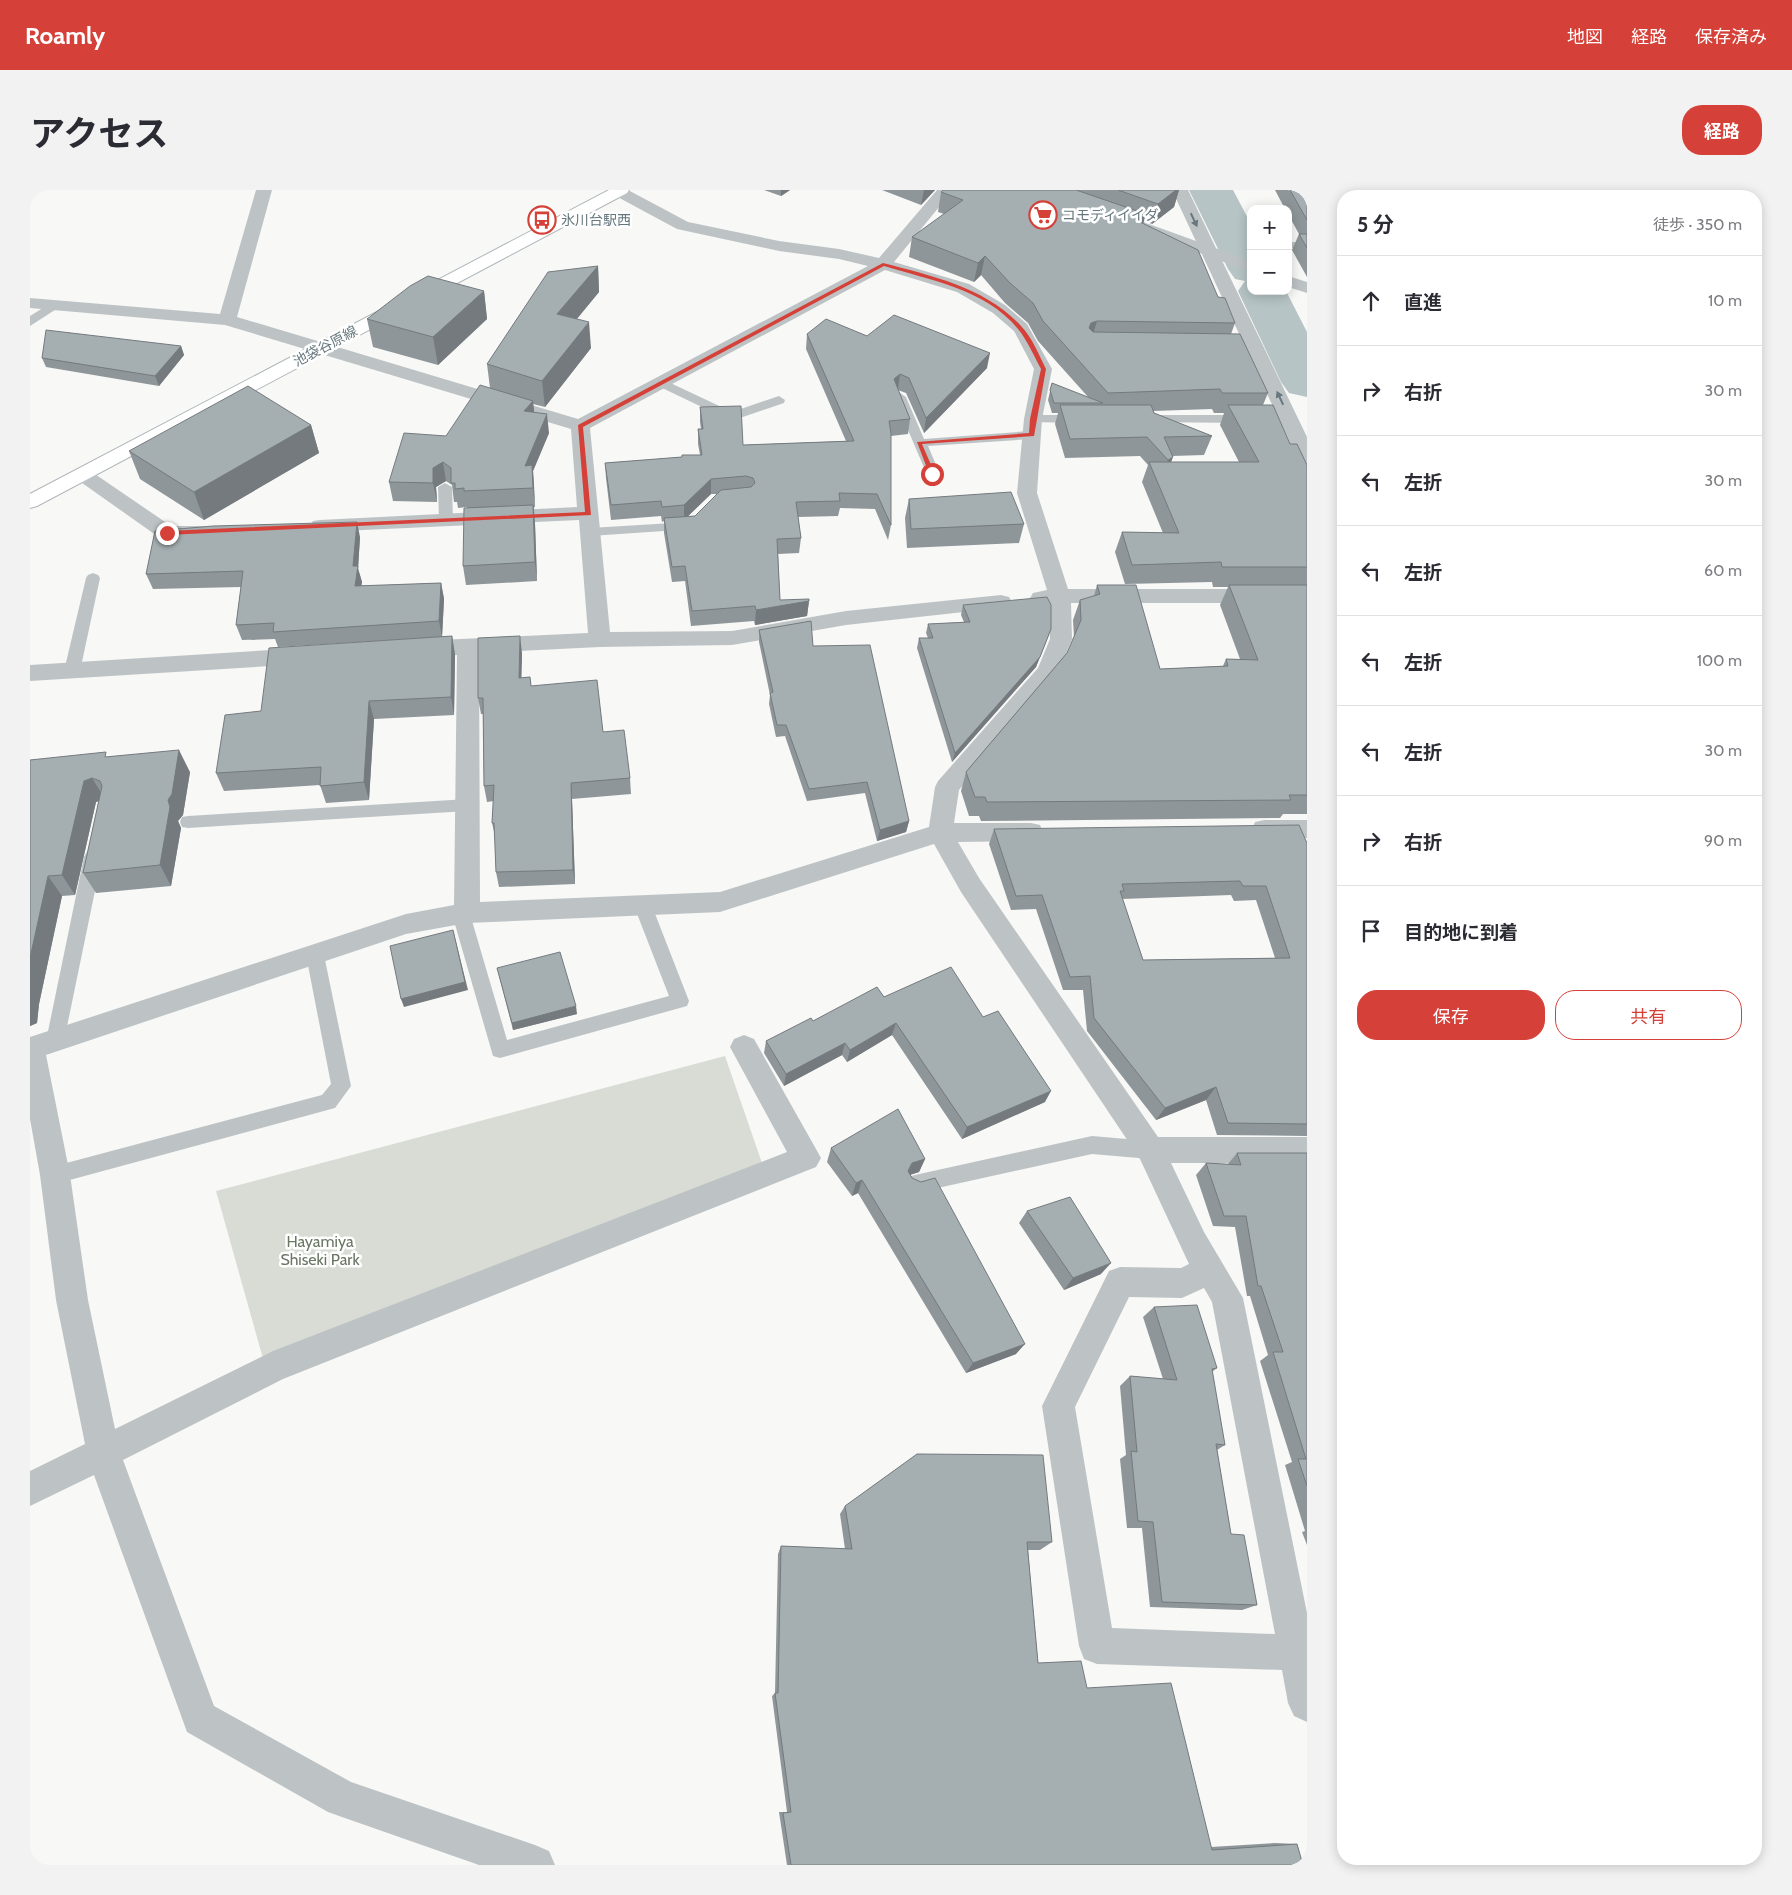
<!DOCTYPE html>
<html lang="ja">
<head>
<meta charset="utf-8">
<style>
  body { margin:0; font-family:Cabin,"Noto Sans JP",sans-serif; background:#f2f2f3; color:#2b2b33 }
  .controls { position:absolute; right:15px; top:15px; display:grid; overflow:hidden; border-radius:10px; box-shadow:0 2px 12px #0003 }
  .controls button { width:45px; height:45px; display:grid; place-items:center; padding:0; border:0; border-bottom:1px solid #e1e1e2; background:#fff; color:#2b2b33; font:25px sans-serif }
  .stop { position:absolute; width:15px; height:15px; margin:-11px; border:4px solid #d54139; border-radius:50%; background:#fff }
  .stop.end { background:#d54139; border-color:#fff; box-shadow:0 1px 5px #0008 }
  .list { margin:0; padding:0; list-style:none }
  h2 { display:flex; justify-content:space-between; align-items:center; height:65px; margin:0; padding:0 20px; font-size:21px }
  h2 small { font-size:16px; font-weight:400; color:#7c7c81 }
  .list li { display:grid; grid-template-columns:32px 1fr auto; gap:15px; align-items:center; box-sizing:border-box; height:90px; padding:0 20px; border-top:1px solid #e1e1e2 }
  .list b { display:block; font-size:19px; white-space:nowrap }
  .list em { font-size:16px; font-style:normal; color:#7c7c81 }
  .actions { display:flex; gap:10px; padding:15px 20px }
  .actions a { flex:1; padding:11px 0; border:1px solid #d54139; border-radius:20px; text-align:center; font-size:18px; color:#d54139 }
  .actions .main { background:#d54139; color:#fff }
  .icon { flex:none; width:28px; height:28px; fill:none; stroke:currentColor; stroke-width:2; stroke-linecap:round; stroke-linejoin:round }
  .map { position:relative; flex:none; width:1277px; height:1675px; overflow:hidden; border-radius:20px }
  header { display:flex; align-items:center; gap:30px; box-sizing:border-box; height:70px; padding:0 25px; background:#d54139; color:#fff }
  header strong { font-size:24px }
  nav { display:flex; gap:28px; margin-inline-start:auto; font-size:18px }
  .intro { display:flex; align-items:center; justify-content:space-between; box-sizing:border-box; height:120px; padding:0 30px }
  h1 { margin:0; font-size:35px }
  .button { padding:12px 22px; border-radius:20px; background:#d54139; color:#fff; font-size:18px; font-weight:700 }
  main { display:flex; gap:30px; padding:0 30px }
  aside { flex:1; background:#fff; border-radius:20px; box-shadow:0 2px 12px #0003 }
  .map>svg:first-child { display:block }
</style>
</head>
<body>
<header>
<strong>Roamly</strong>
<nav><a>地図</a><a>経路</a><a>保存済み</a></nav>
</header>
<div class="intro"><h1>アクセス</h1><a class="button">経路</a></div>
<main>
<div class="map">
<svg width="1277" height="1675" viewBox="0 0 1277 1675">
  <rect width="100%" height="100%" fill="#f8f8f6"/>
  <path fill="#d9dcd5" d="M695,866l38,110 -499,196 -48,-171z"/>
  <g fill="none" stroke-linecap="round" stroke-linejoin="round">
    <path fill="#b6c4c6" fill-rule="evenodd" d="M1159,0h44l18,34v67h35l21,41v65l-18,-4 -8,-11 -43,-91 7,-10 -10,-2 -7,-10z"/>
    <g stroke="#b0b7ba" stroke-width="2">
      <path id="secondary" d="M579,0h20l-2,3 -590,313 -7,2v-14z"/>
    </g>
    <path fill="#bdc3c5" fill-rule="evenodd" d="M1258,52h19v6h-19z
      M24,111l4,1 2,3 -2,3 -28,18v-10z
      M632,189l70,33 47,-16 6,4 -1,3 -53,18 -73,-35 -2,-3 2,-3z
      M870,203l6,4 18,42 107,-8 7,4 -7,4 -103,7 12,28 -7,4 -5,-1 -34,-80z
      M1003,225h48l6,4 -6,4 -53,-1 -1,-3 1,-3z
      M1116,225h100l6,4 -6,4 -105,-1 -1,-3 1,-3z
      M415,293l7,4 1,33 -2,3h-10l-2,-3 -1,-33z
      M659,332l5,1 2,3 -2,3 -104,7 -5,-1 -2,-3 2,-3 5,-1z
      M63,383l5,2 2,3 -20,93 -3,4 -5,1 -5,-1 -3,-4 22,-93 2,-3z
      M438,609l6,2 2,4 -2,4 -6,2 -280,17 -6,-1 -2,-5 2,-5 6,-1z
      M63,660l6,2 3,5 -38,184 -2,6 -7,2 -7,-2 -2,-6 38,-184 3,-5z
      M613,709l6,2 3,5 37,95 -2,5 -187,52 -7,-2 -41,-142 3,-5 6,-2 6,2 3,5 37,126 162,-44 -35,-90 3,-5z
      M285,758l6,2 3,5 27,131 -16,22 -280,76 -7,-2 -3,-7 3,-7 7,-2 267,-71 9,-11 -25,-129 3,-5z
      M1062,946l58,5 7,3 3,6 -3,6 -7,3 -58,-5 -177,39 -7,-2 -3,-7 3,-7 7,-2z"/>
    <path fill="#bdc3c5" fill-rule="evenodd" d="M226,0h16l-35,127 341,102 290,-153 -29,-7 -60,-8 -102,-22 -65,-35 -1,-4h17l60,32 91,19 60,8 40,9 58,-68h16l-59,72 75,22 36,21 22,19 25,45 -10,50 -5,74 31,96h239v14h-236l1,36 -13,32 -100,119 -5,33h77l9,2 3,7 -3,7 -9,2 -73,1 21,36 179,259h149v26h-136l33,69 39,66 64,315v109l-13,-6 -6,-13 -6,-33 -185,-6 -13,-5 -5,-13 -37,-240 67,-135 11,-4 61,1 8,-4 -49,-105 -179,-267 -27,-48 -214,68 -253,11 -61,11 -360,121 24,120 18,125 27,129 158,-78 514,-199 -57,-105 4,-8 10,-4 10,4 62,110 5,9 -5,9 -533,212 -160,81 91,246 137,76 184,63 14,6 6,14h-76l-137,-48 -14,-5 -141,-80 -93,-257 -64,31v-35l55,-27 -29,-144 -16,-125 -10,-56v-82l376,-123 48,-9 3,-250 -40,2 -8,-3 -3,-5 3,-5 8,-3 171,-8 -9,-113 -259,12 -7,-1 -3,-5 3,-5 7,-1 257,-13 -6,-78 -346,-104 -195,-17v-10l190,16zM855,80l72,22 36,21 21,18 20,38 -10,50 -7,74 30,97 -14,3 -3,5 3,5 8,2 8,-1 1,35 -12,29 -100,113 -3,6 -6,40 -209,65 -240,10 -1,-249 121,-6 132,-2 114,-20 163,-18 3,-5 -3,-5 -8,-2 -155,16 -114,20 -122,1 -20,-204zM1174,1098l8,14 63,332 -163,-6 -37,-221 54,-110 53,1z
      M1142,0h16l119,247v27l-7,-2 -3,-4z
      M52,278l7,2 82,56h29l7,1 3,5 -3,5c-14,3 -33,4 -47,1l-85,-60 -3,-4 3,-4z
      M274,458l8,3 3,5 -3,5 -8,3 -274,17v-16z
      M1234,630h43v18h-43l-9,-2 -3,-7 3,-7z"/>
    <path fill="#bdc3c5" fill-rule="evenodd" d="M1108,30l113,41v11l-119,-44 -2,-3 2,-3z
      M1258,86l19,6v11l-19,-6z"/>
    <use href="#secondary" fill="#fff" fill-rule="evenodd"/>
  </g>
  <path fill="#8e9699" fill-rule="evenodd" d="M734,0h26l-9,6z
    M852,0h53l-14,15z
    M913,0h236l-5,17 -22,17 -8,-3 -1,2 75,74 17,26 -4,11 37,59 -5,12 27,39 17,21v349h-24l-3,4 -299,3 -2,-5h-10l-8,-25 5,-19 101,-119 7,-16 -1,-17 7,-20 14,-4 3,-11 63,84 63,-3 3,-7h14l-20,-54 8,-18h-15l-1,-5 -87,2 -10,-32 7,-20 41,1 -21,-51 6,-17 -8,-9 -75,2 -10,-34 3,-11h-6l-4,-13 4,-17 37,15 -51,-57 -10,-18 -23,-20 -24,-28 -7,7 -65,-25 3,-20 32,-23 -6,-2 3,-20zM1182,219l2,4h10l-4,12 19,37h-68l1,-6 32,-1 8,-19 -58,-23 -1,-2z
    M1245,0h32v87l-15,-27 7,-16 -11,-20v-5h-3z
    M568,76l1,26 -22,27 14,29 -46,59 -12,-3 1,8 15,21 -16,38 1,13 1,23h-1l1,17 2,57 -71,4 -3,-19 4,-58v-1l-9,1 -1,-6h-3l-2,-17 -6,-4 -10,6 1,15 -44,-1 -4,-19 57,-46 44,-48 -3,-24z
    M454,101l3,28 -49,46 -65,-18 -6,-28z
    M777,144l60,2 120,32 -63,65 -18,-40 -8,-3 12,29 -2,15 -17,2v89l-3,15 -13,-31 -35,-1 -2,8 -40,1 3,21 -2,15 -21,1 2,46 29,1 -2,15 -52,9 -1,-4 -63,5 -6,-45 -13,1 -8,-49v-12l-2,1 -1,-6 -50,4 -5,-42 -1,-15 77,-6 18,-2 -2,-11v-15h3l-1,-7v-15l43,38 103,-4 -40,-92zM681,304h7l-23,22h-7z
    M151,156l3,9 -25,31 -113,-19 -4,-9z
    M281,235l8,28 -115,67 -64,-41 -11,-28z
    M879,309l115,25 -5,19 -112,5 -2,-30z
    M330,347l-2,31 4,14 -1,4 80,-3 3,16 -2,38 -164,10 -3,-8 -33,1 -6,-15 5,-38 -88,2 -7,-15z
    M933,415l88,24 -15,38 -84,95 -35,-114 2,-10h9l-2,-5 2,-9 36,-2 -3,-7z
    M729,440l54,16 96,175 -3,11 -29,9 -12,-48 -58,8 -22,-65 -9,1 -7,-33 1,-9 -11,-53z
    M422,446l3,19 -1,60 -80,4 -5,81 -43,3 -6,-18 -96,6 -8,-18z
    M492,463l-1,25 9,-1 1,9 72,46 27,46 1,16 -59,5 3,85 -76,3 -3,-15 -1,-36 -3,-13 2,-22 -7,1 -3,-16 -1,-72h-2l-3,-16z
    M79,567l81,15 -7,43 -5,6 3,7 -10,58 -75,7 -13,-20 16,-72 -3,1 -21,93 -13,1 -23,108 -2,19 -7,3v-266z
    M964,639l313,14v293l-90,-1 -11,-35 -50,20 -69,-89 -4,-41h-20l-27,-81 -25,1 -22,-66zM1201,705l3,6 22,-1 19,58 -132,2 -21,-61z
    M467,778l80,46 -64,16z
    M854,807l99,20 62,85 -83,37 -70,-104 -45,27 -5,-7 -58,31 -20,-33 2,-12z
    M801,958l94,11 -6,13 -9,3 2,3 104,176 -50,19 -108,-180 -6,3 -25,-34z
    M1207,963h70v392l-5,-13 3,-1 -20,-66 7,-3 -32,-101 8,-6 -18,-59h-3l-12,-69 -22,-1 -17,-51 10,-12 22,1z
    M997,1021l74,63 -37,16 -45,-67z
    M1124,1117l63,61 -5,4 13,73 -8,5 14,84 26,71 -15,5 -92,-3 -8,-79h-15l-7,-69 6,-4 -6,-69 10,-10 33,3 -20,-62z
    M815,1316l207,36 -12,8h-12l10,113 49,25 124,159 64,-4 22,1 6,21h-516l-8,-53h8l-15,-116 3,-3 3,-139 3,-8 64,3 -5,-35z"/>
  <path fill="#747a7d" d="M751,0h9l-9,6z
    M894,0h11l-14,15z
    M1146,0h3l-5,17 -22,17 6,-20z
    M1116,24l-6,20 -2,-13z
    M955,66l-4,19 -7,7 4,-19z
    M568,76l1,26 -40,48 -2,-26z
    M454,101l3,28 -49,46 -5,-28z
    M1067,131l-6,20 -2,-13 2,-5z
    M559,132l2,26 -46,59 -3,-26z
    M151,156l3,9 -25,31 -4,-10z
    M960,163l-3,15 -63,65 2,-15z
    M870,184l-2,15 -4,-10z
    M503,211l2,19 -11,-9z
    M517,224l2,19 -16,38 2,36 -2,-19 -8,-22z
    M281,235l8,28 -115,67 -10,-28z
    M1143,267l-7,19 -6,3 8,-19z
    M413,272l3,19 -10,6 1,15 -4,-19v-15z
    M681,289v15l-27,26v-15z
    M503,315l2,19 2,57 -2,-19z
    M327,332l3,15 -2,32 4,13 -3,20 -4,-16 -2,-20z
    M411,393l3,16 -2,38 -3,-16z
    M779,411l-2,15 -52,9 1,-15z
    M1021,439l-15,38 -84,95 3,-9z
    M422,446l3,19 -1,60 -3,-18z
    M490,446l2,17 -1,41 -2,-16z
    M339,511l5,18 -5,81 -5,-18z
    M149,560l11,22 -7,43 -5,6 3,7 -10,58 -11,-21 8,-65z
    M62,588l13,21 -9,3 -21,93 -13,-20 22,-94z
    M541,593l1,16 3,85 -2,-14z
    M879,631l-3,11 -29,9 3,-11z
    M18,686l14,20 -23,108 -2,19 -7,3v-68z
    M423,740l15,60 -64,17 -3,-8z
    M546,816l1,8 -64,16 -1,-7z
    M866,833l-4,12 -45,27 3,-12z
    M815,853l-3,12 -58,31 2,-12z
    M1186,897l-10,13 -50,20 9,-12z
    M1021,901l-6,11 -83,37 5,-12z
    M895,969l-6,13 -13,4 6,-13z
    M832,990l-4,13 -6,3 4,-13z
    M1081,1073l-10,11 -37,16 9,-12z
    M995,1154l-9,10 -50,19 7,-10z"/>
  <path fill="#a5afb2" stroke="#747a7d" fill-rule="evenodd" d="M913,0h133l70,24 -8,7 60,29 20,47 7,1 10,25 -138,-2 -6,2 -2,5 4,4 147,2 28,59h-46l-2,-4 -112,4 -65,-72 -10,-18 -23,-20 -25,-27 -7,7 -66,-26 51,-37 -22,-8z
    M1088,0h58l-18,14z
    M1260,0h17v30z
    M1269,44h8v14z
    M568,76l-41,48 32,8 -47,59 -55,-17 61,-92z
    M398,86l56,15 -51,46 -66,-18 43,-33z
    M864,125l96,38 -64,65 -17,-40 -9,-4 -6,5 16,40 -21,2 2,12v92l-14,-31 -38,-1 1,8 -44,1 5,36 -24,1 3,61 29,-1v2l-53,9 -1,-4 -63,5 -7,-45 -13,1 -8,-49 31,-2 26,-26 30,-3 4,-4 -2,-5 -7,-2 -35,3 -27,26 -22,2 -1,-6 -50,4 -6,-42 77,-6v-2h20l-4,-26h5l-3,-22 41,-1 2,39 111,-4 -47,-107 19,-15 41,17z
    M16,140l135,16 -26,30 -113,-18z
    M1022,193l51,20h-49l-4,-13z
    M450,195l53,16 -9,10 23,3 -22,52 7,-1 1,23 -69,3v-3l-9,1v-6h-4v-15l-8,-6 -10,6v15l-44,-1 15,-49 42,3z
    M218,196l63,39 -117,67 -65,-41z
    M1030,215h91l3,8 58,23 -48,1 9,20 -5,3 -21,-23 -77,2z
    M1198,215h45l17,39h7l10,21v102h-85l-1,-5 -89,3 -10,-33 57,1 -30,-71h110z
    M981,302l13,32 -113,5 -2,-30z
    M503,315l2,57 -72,4 1,-58z
    M327,332l-4,44h5l-3,20 86,-3 -2,38 -166,11 1,-9 -38,2 7,-54 -97,3 9,-43 58,-5z
    M1067,395h39l24,84 68,-3 -2,-7 32,1 -29,-75h78v210h-18l2,5 -304,2 -2,-5h-10l-9,-25 101,-119 14,-33 -1,-20 20,-6z
    M1017,407l4,8v24l-11,28 -85,96 -36,-115h14l-5,-14 42,-2 -7,-17z
    M781,431l2,25 57,-1 39,176 -29,9 -13,-48 -58,7 -23,-64h-9l-7,-32 3,-1 -14,-62z
    M422,446l-1,61 -82,4 -5,81 -44,4 1,-19 -105,6 9,-58 36,-4 8,-63z
    M490,446l-1,42 11,-1 1,9 66,-6 6,52 21,-2 6,48 -59,5 2,87 -77,2 -2,-49h-2l2,-38 -10,1 -1,-88h-5v-60z
    M149,560l-7,44 -4,6 2,7 -10,58 -77,8 19,-87 -2,-5 -8,-3 -8,3 -22,94 -14,1 -18,82v-198l76,-8 -1,5z
    M1269,635l8,18v281l-79,-1 -12,-36 -51,21 -71,-90 -4,-42 -20,1 -28,-82 -26,1 -22,-67zM1210,691l3,5h23l24,72 -147,2 -23,-69h4l-2,-7z
    M423,740l12,52 -64,17 -11,-53z
    M530,762l16,54 -64,17 -15,-55z
    M921,777l32,50 15,-6 53,80 -84,36 -71,-104 -46,27 -5,-7 -59,31 -20,-33 45,-23 2,3 64,-34 7,10z
    M868,919l27,50 -13,4 -4,8 4,7 9,4 14,-4 90,166 -52,19 -111,-183 -6,3 -25,-35z
    M1207,963h70v333l-9,-27h8l-33,-107h10l-22,-66h-3l-12,-70h-22l-18,-53 35,2z
    M1040,1007l41,66 -38,15 -46,-67z
    M1167,1115l20,63 -5,1 13,76 -9,-1 15,90 13,1 13,70 -95,-3 -9,-80 -15,-1 -7,-70 6,1 -7,-76 47,4 -23,-73z
    M887,1264l126,1 9,87h-25l11,121 43,-2 6,27 84,-5 41,167 85,-6 6,21h-512l-8,-52 8,-1 -16,-119h3l3,-147 71,3 -7,-43z"/>
  <defs><path id="oneway-solid" d="M-6-.8H1V-3.2L6.5 0L1 3.2V.8H-6Z" transform="scale(1.25)"/></defs>
  <g fill="#66787e">
    <use href="#oneway-solid" transform="translate(1164 30) rotate(65)"/>
    <use href="#oneway-solid" transform="translate(1250 208) rotate(-115)"/>
  </g>
  <path fill="#d54139" d="M853,73c49,13 102,24 138,63 11,11 18,29 25,43l-12,67 -112,8 13,30 -5,2 -13,-34 112,-9 1,-14 11,-50c-7,-13 -14,-29 -23,-40 -32,-40 -89,-49 -134,-63l-301,161 8,88 -424,20 -3,-2 3,-2 418,-19 -7,-87z"/>
  <defs>
    <g id="supermarket-ring" transform="scale(1.4375)"><circle r="9.5" fill="#fff" stroke="#d54139" stroke-width="1.5"/><path d="M-6-5.5h2.5l.6 2H6L4.5 2H-2.5L-4.4-4H-6ZM-1.5 3.2a1.3 1.3 0 1 0 .1 0ZM3 3.2a1.3 1.3 0 1 0 .1 0Z" fill="#d54139"/></g>
    <g id="bus-ring" transform="scale(1.4375)"><circle r="9.5" fill="#fff" stroke="#d54139" stroke-width="1.5"/><path d="M-5-6H5V4H4V6H2V4H-2V6H-4V4H-5ZM-3.5-4V0h7V-4ZM-3.5 1.2v1.5H-2V1.2ZM2 1.2v1.5H3.5V1.2Z" fill="#d54139"/></g>
  </defs>
  <g fill-rule="evenodd">
    <use href="#supermarket-ring" x="1013" y="25"/>
    <use href="#bus-ring" x="512" y="30"/>
  </g>
  <g text-anchor="middle" stroke-width="5" stroke-linejoin="round" paint-order="stroke">
    <g font-size="14" fill="#66787e" stroke="#fff" text-anchor="start">
      <text x="1032" y="30">コモディイイダ</text>
      <text x="531" y="35">氷川台駅西</text>
    </g>
    <g font-size="14" fill="#66787e" stroke="#fff">
      <text transform="translate(295 156) rotate(-28)" y="5">池袋谷原線</text>
    </g>
    <g font-size="16" fill="#6a7764" stroke="#fff">
      <text x="290" y="1057">Hayamiya<tspan x="290" dy="18">Shiseki Park</tspan></text>
    </g>
  </g>
</svg>
<div class="controls">
<button>+</button>
<button>−</button>
</div>
<div class="stop" style="left:902px;top:284px"></div>
<div class="stop end" style="left:137px;top:343px"></div>
</div>
<aside>
<h2>5 分<small>徒歩 · 350 m</small></h2>
<ul class="list">
<li><svg class="icon" aria-label="ahead" viewBox="0 0 24 24"><path d="M12 20V5M6 11l6-6 6 6"/></svg><div><b>直進</b></div><em>10 m</em></li>
<li><svg class="icon" aria-label="right" viewBox="0 0 24 24"><path d="M7 20v-9h11M14 6l5 5-5 5"/></svg><div><b>右折</b></div><em>30 m</em></li>
<li><svg class="icon" aria-label="left" viewBox="0 0 24 24"><path d="M17 20v-9H6M10 6l-5 5 5 5"/></svg><div><b>左折</b></div><em>30 m</em></li>
<li><svg class="icon" aria-label="left" viewBox="0 0 24 24"><path d="M17 20v-9H6M10 6l-5 5 5 5"/></svg><div><b>左折</b></div><em>60 m</em></li>
<li><svg class="icon" aria-label="left" viewBox="0 0 24 24"><path d="M17 20v-9H6M10 6l-5 5 5 5"/></svg><div><b>左折</b></div><em>100 m</em></li>
<li><svg class="icon" aria-label="left" viewBox="0 0 24 24"><path d="M17 20v-9H6M10 6l-5 5 5 5"/></svg><div><b>左折</b></div><em>30 m</em></li>
<li><svg class="icon" aria-label="right" viewBox="0 0 24 24"><path d="M7 20v-9h11M14 6l5 5-5 5"/></svg><div><b>右折</b></div><em>90 m</em></li>
<li><svg class="icon" aria-label="arrive" viewBox="0 0 24 24"><path d="M6 21V4h12l-3 4 3 4H6"/></svg><div><b>目的地に到着</b></div></li>
</ul>
<div class="actions"><a class="main">保存</a><a>共有</a></div>
</aside>
</main>
</body>
</html>
